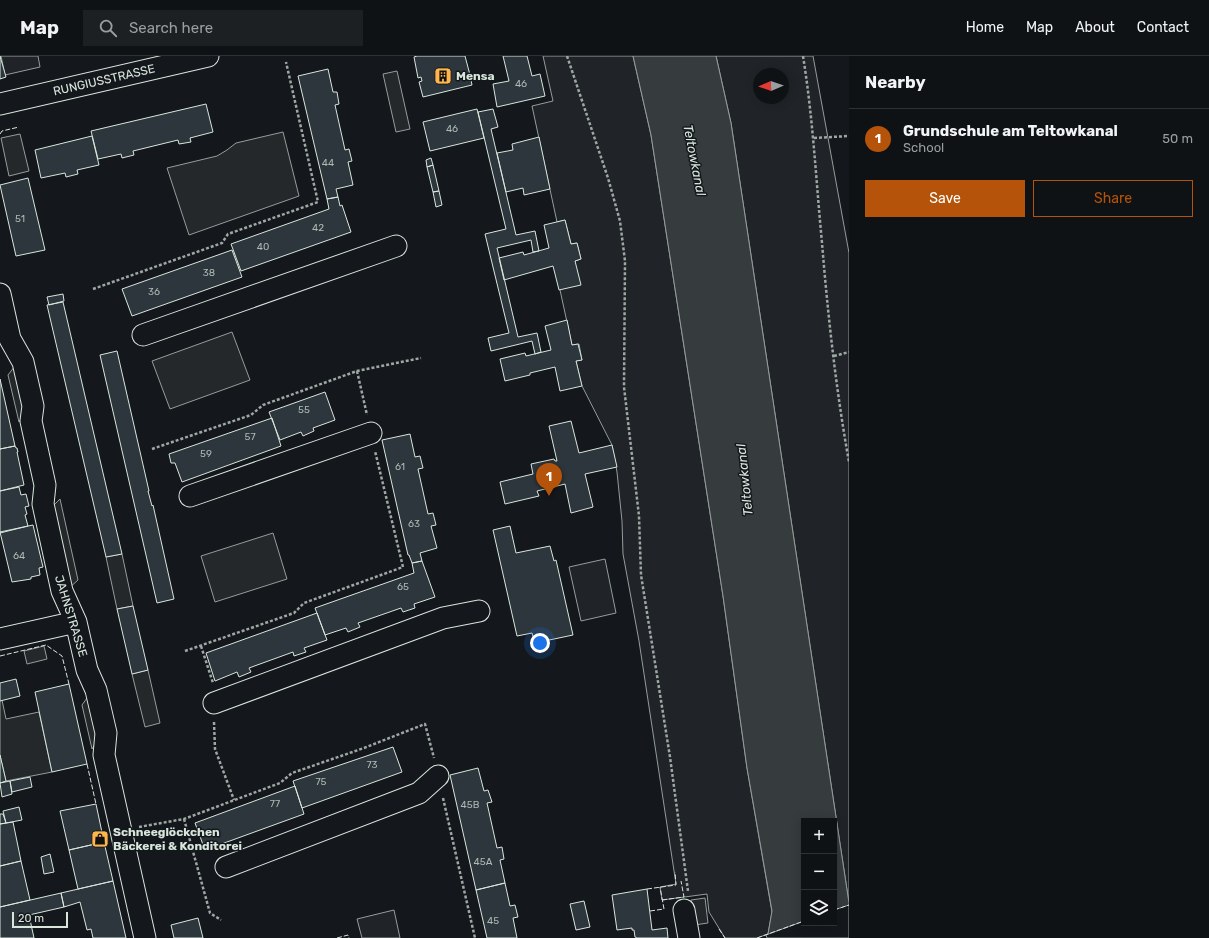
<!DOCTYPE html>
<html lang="en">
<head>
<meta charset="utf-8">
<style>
  body { margin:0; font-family:Rubik,sans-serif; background:#1d2022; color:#f1f3f6 }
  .controls { position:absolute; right:12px; bottom:12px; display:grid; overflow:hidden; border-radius:0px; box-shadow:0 2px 10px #0003 }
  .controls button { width:36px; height:36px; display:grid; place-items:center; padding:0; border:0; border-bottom:1px solid #2f3234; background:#0f1215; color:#f1f3f6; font:20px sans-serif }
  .compass { position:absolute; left:753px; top:12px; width:36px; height:36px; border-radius:50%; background:#0f1215; box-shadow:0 2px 10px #0003; rotate:268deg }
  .scale { position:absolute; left:12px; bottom:10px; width:56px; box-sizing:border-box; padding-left:4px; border:2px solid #d8e6dc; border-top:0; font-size:11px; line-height:14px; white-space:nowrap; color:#d8e6dc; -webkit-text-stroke:3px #14181c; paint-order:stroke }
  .you { position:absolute; left:540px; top:587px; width:14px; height:14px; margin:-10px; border:3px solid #fff; border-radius:50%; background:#1a73e8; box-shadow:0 0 0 6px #1a73e833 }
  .badge { display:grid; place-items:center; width:26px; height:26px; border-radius:50%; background:#b45309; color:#fff; font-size:13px; font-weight:700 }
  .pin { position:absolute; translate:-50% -33px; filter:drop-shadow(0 1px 2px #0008) }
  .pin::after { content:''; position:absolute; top:21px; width:14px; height:12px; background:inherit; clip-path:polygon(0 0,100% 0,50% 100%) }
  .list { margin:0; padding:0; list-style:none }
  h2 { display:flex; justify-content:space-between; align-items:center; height:52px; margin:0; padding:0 16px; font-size:17px }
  h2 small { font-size:13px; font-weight:400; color:#9b9ea0 }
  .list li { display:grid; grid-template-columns:26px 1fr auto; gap:12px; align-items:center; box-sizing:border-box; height:60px; padding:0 16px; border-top:1px solid #2f3234 }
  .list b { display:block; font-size:15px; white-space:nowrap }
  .list p { margin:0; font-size:13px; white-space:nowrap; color:#9b9ea0 }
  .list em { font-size:13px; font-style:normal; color:#9b9ea0 }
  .actions { display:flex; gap:8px; padding:12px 16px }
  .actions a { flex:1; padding:9px 0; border:1px solid #b45309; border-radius:0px; text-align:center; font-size:14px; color:#b45309 }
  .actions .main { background:#b45309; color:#fff }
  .icon { flex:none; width:22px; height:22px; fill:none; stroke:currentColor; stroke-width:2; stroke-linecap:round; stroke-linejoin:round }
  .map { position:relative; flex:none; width:849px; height:882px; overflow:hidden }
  header { display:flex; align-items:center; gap:24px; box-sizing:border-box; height:56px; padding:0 20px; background:#0f1215; border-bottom:1px solid #2f3234 }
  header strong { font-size:19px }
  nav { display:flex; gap:22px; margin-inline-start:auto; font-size:14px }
  .search { width:280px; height:36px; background:#1d2022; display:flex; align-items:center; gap:10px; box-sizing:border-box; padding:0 14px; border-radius:0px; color:#9b9ea0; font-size:15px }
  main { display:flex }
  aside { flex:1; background:#0f1215 }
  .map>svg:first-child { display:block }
</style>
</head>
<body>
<header>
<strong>Map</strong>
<div class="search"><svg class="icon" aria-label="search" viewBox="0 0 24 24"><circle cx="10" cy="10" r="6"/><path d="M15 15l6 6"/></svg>Search here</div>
<nav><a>Home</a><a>Map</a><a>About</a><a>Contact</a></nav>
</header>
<main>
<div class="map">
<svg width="849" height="882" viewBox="0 0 849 882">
  <rect width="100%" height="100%" fill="#14181c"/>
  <path fill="#202428" stroke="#939e99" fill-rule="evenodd" d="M1,0h37l2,11 -35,8z
    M543,0h90l18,79 72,461 24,172 25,144 -4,22 -11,4h-32l-16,-26 -2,-18 -45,6 -2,-13 16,-3 -37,-243 -16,-87 -1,-33 -5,-49 -5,-27 -30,-59 -6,-25 6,-1 -3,-16 -7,1 -12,-55 15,-29 6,-2 -4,-16 -6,1 -6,-24 -8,2 -25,-116 21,-5z
    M716,0h97l36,197v650l-118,-780zM759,18h24v24h-24z
    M605,503l11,54 -35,8 -12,-54z
    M394,854l6,28h-38l-5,-19z"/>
  <path fill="#24282b" stroke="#939e99" d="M397,15l13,58 -14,3 -13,-58z
    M283,76l16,64 -110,39 -22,-67 50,-12 10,-6 9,-7z
    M20,78l9,37 -20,5 -8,-38z
    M232,276l18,48 -80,29 -18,-48z
    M18,306l10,46 -9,14 -11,-47z
    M60,443l18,81 -10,9 -18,-80z
    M273,477l14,46 -72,23 -14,-46z
    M122,498l11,52 -16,3 -11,-52z
    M44,590l3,13 -20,5 -3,-13z
    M148,614l12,53 -15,4 -13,-53z
    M92,635l9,43 -9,15 -10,-44z
    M2,644l4,19 33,-7 13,60 -46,9 -6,-26v-54z
    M705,842l3,25 -14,2 -3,-25z"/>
  <path fill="#363b3e" stroke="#939e99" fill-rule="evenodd" d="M633,0h83l15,67 118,780v35h-80l-1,-4 4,-23 -25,-143 -24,-172 -72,-461zM804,765h30v102h-30z"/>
  <path fill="#14181c" stroke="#939e99" d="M849,849v33h-82l-1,-3 38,-14v2h30v-13z"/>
  <path fill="#2c363c" stroke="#d8e6dc" d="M0,0l6,21 -6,2z
    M417,0h48l5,19 -3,1 2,5 2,-1 1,5 -49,12 -4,-15 3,-1 -1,-4 -3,1 -4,-21z
    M503,0h24l5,20 8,-2 5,22 -48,11 -4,-23 16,-3z
    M328,13l5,23h4l2,12 -4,1 10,45 4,-1 3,12 -4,1 5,23 -17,4 2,8 -11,2 -29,-123z
    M206,48l7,28 -23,6 1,4 -12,2 -1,-4 -45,11 1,4 -12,3 -1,-4 -23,5 -7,-28z
    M477,53l7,29 -54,13 -7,-29z
    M493,53l5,18 -7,2 25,106 19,-4 4,20 -6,1 -2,-12 -34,8 21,89 19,-4 4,19 -6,2 -3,-13 -41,10 -3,-13 21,-5 -24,-99 21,-5 -28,-117z
    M92,80l7,29 -22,5 1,4 -12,3 -1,-4 -24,5 -6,-28z
    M539,81l11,52 -26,6 -1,-7 -17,4 -9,-39 16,-3 -1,-6z
    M431,102l2,7 -6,2 -1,-7z
    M433,109l6,26 -6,1 -6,-25z
    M28,122l17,72 -29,6 -16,-71z
    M439,135l3,14 -6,2 -3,-15z
    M338,141l2,9 2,-1 9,27 -110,39 -10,-27 98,-35 -2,-10z
    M565,164l6,24 6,-1 4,16 -6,2 6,24 -22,5 -6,-24 -49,14 -5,-22 24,-6 1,3 25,-7 -5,-23z
    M232,194l10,27 -110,39 -10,-27z
    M63,238l1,7 -15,4 -2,-8z
    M63,246l59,252 -16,3 -59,-252z
    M567,264l5,25 6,-1 4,16 -6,1 6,25 -22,5 -5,-24 -25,6v2l-25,6 -5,-22 25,-6 1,3 25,-6 -6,-24z
    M117,295l32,140h-1l4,15 1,-1 21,94 -17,4 -57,-248z
    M0,323l15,67 -15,3z
    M325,336l10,28 -22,8 1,3 -11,5 -2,-4 -21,8 -11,-28z
    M272,362l9,28 -99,36 -7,-19h-4l-2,-9z
    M571,365l8,32 33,-8 5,22 -32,7 8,33 -22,6 -6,-29 -28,7 2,5 -34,8 -5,-22 33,-8 -2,-10 23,-5 1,2h2l-8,-35z
    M410,378l5,23 5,-1 3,12 -5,1 10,45 5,-1 3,12 -5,1 6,22 -17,5 2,8 -10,2 -3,-8h-1l-26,-115z
    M15,390l1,2h1l1,4h-1l7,33 -24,6v-42z
    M19,431l2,8 5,-1 3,12 -4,1 2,7 -2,1 3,11 -28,7v-42z
    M33,469l10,42 -4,1 1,7 -9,2v2l-19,3 -12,-50z
    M510,470l6,27 34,-7 4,15 2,-1 17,75 -38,8 -3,-10 -15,3 -24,-106z
    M422,505l13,36 -21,7 1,4 -12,4 -2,-4 -43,15 2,4 -12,5 -2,-4 -21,7 -10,-27 99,-35 -2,-10z
    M133,550l15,64 -16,4 -15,-65z
    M317,557l10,27 -23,8 2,4 -12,4 -1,-4 -44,16 2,4 -12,5 -2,-5 -22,9 -9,-28z
    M16,623l4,17 -20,5v-18z
    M69,628l18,80 -35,8 -17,-80z
    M393,691l9,25 -100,36 -9,-27z
    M0,699l6,26 -6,2z
    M478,712l6,23 4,-1 4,12 -5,1 10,45 5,-1 2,12 -4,1 5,23 -29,7 -26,-115z
    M30,721l2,10 -20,5 -2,-11z
    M10,725l2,13 -10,3 -2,-14z
    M295,730l9,28 -99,36 -10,-27z
    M96,748l8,38 -35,8 -9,-39z
    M19,751l3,13 -16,3 -3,-12z
    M0,758h3l3,9 -6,1z
    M13,766l8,39 -21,5v-42z
    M104,786l9,39 -35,8 -9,-39z
    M50,798l4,18 -10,2 -3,-17z
    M21,805l9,39 -30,7v-41z
    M113,825l13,57h-33l-2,-9 -4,1 -7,-28 -16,5 -3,-14z
    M505,827l5,23 5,-1 3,12 -5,1 4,20h-30l-11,-48z
    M647,833l5,41 15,-2 1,10h-31l-2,-1 -1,-7h-2v-2l-15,2 -5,-35z
    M61,837l3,14 -35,8 5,23h-34v-31z
    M584,845l6,26 -14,3 -6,-26z
    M198,862l5,20h-29l-3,-13z"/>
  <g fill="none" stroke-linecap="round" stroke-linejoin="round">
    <g stroke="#d8e6dc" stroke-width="23">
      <path id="minor" d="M0,48l208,-48
        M0,238l10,45 13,23 10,44 -2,15 14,64 -2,19 19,87 14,31 11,48 9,20 10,43 -2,22 41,183
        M143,279l253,-89
        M190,440l181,-63
        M0,583l76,-17
        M214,647l229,-85 36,-7
        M226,811l193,-74 19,-17
        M684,854l5,28"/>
    </g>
    <path stroke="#9da8a2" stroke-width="2.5" stroke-dasharray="3 2" stroke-linecap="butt" d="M567,0l41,122 12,43 5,40 -1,126 15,129 2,59 29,182 18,134
      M803,0c10,62 13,124 19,187 6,73 14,147 27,219
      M814,82l35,-2
      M93,233l129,-46 6,-9 90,-32 -32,-140
      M834,300l15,-4
      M357,315l10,44
      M152,393l99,-34 12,-10 94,-34 64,-13
      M201,590l12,37
      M185,595l109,-38 10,-10 99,-36 -28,-116
      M214,666l1,27 19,51
      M443,742l32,140
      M184,763l26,94 11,7
      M139,771l45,-8 96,-36 12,-10 72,-25 61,-24 9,34"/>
    <use href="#minor" stroke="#14181c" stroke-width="21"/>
    <path stroke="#d8e6dc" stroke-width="1" stroke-dasharray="5 2" stroke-linecap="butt" d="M0,78l2,-3 17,-4
      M0,600l46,-11 16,11 7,28
      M87,708l9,40
      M647,833l29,-4 -1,-13
      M662,844l22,-3 -3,-16
      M834,854l15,-5
      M650,855l14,-2 -4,-22
      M719,873l6,9
      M337,882l11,-3 1,3
      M757,882l47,-17"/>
  </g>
  <defs>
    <g id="building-square" transform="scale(0.9)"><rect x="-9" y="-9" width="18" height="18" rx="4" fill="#ffb74d" stroke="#14181c"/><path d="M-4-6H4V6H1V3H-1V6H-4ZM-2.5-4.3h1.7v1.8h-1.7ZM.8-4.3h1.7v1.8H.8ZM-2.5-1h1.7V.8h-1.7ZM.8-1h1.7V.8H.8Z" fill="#111"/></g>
    <g id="shop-square" transform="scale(0.9)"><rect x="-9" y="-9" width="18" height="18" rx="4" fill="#ffb74d" stroke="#14181c"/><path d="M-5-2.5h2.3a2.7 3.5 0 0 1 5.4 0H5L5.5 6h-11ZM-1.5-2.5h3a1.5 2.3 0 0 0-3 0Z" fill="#111"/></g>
  </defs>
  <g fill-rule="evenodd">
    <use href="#building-square" x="443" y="20"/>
    <use href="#shop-square" x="100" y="783"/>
  </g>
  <g text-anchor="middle" stroke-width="3" stroke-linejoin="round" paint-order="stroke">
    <g font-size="10" fill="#adbab4">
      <text x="521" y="31">46</text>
      <text x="452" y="76">46</text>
      <text x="328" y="110">44</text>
      <text x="20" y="166">51</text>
      <text x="318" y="175">42</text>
      <text x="263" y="194">40</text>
      <text x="209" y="220">38</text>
      <text x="154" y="239">36</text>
      <text x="304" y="357">55</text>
      <text x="250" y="384">57</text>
      <text x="206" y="401">59</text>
      <text x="400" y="414">61</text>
      <text x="414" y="471">63</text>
      <text x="19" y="503">64</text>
      <text x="403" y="534">65</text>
      <text x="372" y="712">73</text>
      <text x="321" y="729">75</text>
      <text x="275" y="751">77</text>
      <text x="470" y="752">45B</text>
      <text x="483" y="809">45A</text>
      <text x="493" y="868">45</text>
    </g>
    <g font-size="12" font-weight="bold" fill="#d8e6dc" stroke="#14181c" text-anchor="start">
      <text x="456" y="24">Mensa</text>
      <text x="113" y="780">Schneeglöckchen<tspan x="113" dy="14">Bäckerei &amp; Konditorei</tspan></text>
    </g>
    <g font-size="12" fill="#d8e6dc" stroke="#14181c">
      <text transform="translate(104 24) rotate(-13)" y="4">RUNGIUSSTRASSE</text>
      <text transform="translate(71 560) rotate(73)" y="4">JAHNSTRASSE</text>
    </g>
    <g font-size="13" font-style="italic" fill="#d8e6dc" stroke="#14181c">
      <text transform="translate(695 104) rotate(79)" y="5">Teltowkanal</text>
      <text transform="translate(744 424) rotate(-96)" y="5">Teltowkanal</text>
    </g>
  </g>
</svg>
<div class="controls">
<button>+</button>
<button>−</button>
<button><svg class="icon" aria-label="layers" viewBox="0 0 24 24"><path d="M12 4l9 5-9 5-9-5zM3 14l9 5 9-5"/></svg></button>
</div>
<svg class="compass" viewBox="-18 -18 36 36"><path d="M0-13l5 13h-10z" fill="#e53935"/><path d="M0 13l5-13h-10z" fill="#9b9ea0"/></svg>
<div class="scale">20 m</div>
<div class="you"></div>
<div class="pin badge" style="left:549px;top:440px">1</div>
</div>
<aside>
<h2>Nearby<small></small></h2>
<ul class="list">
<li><span class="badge">1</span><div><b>Grundschule am Teltowkanal</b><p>School</p></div><em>50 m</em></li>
</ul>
<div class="actions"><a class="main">Save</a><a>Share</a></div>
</aside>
</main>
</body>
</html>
